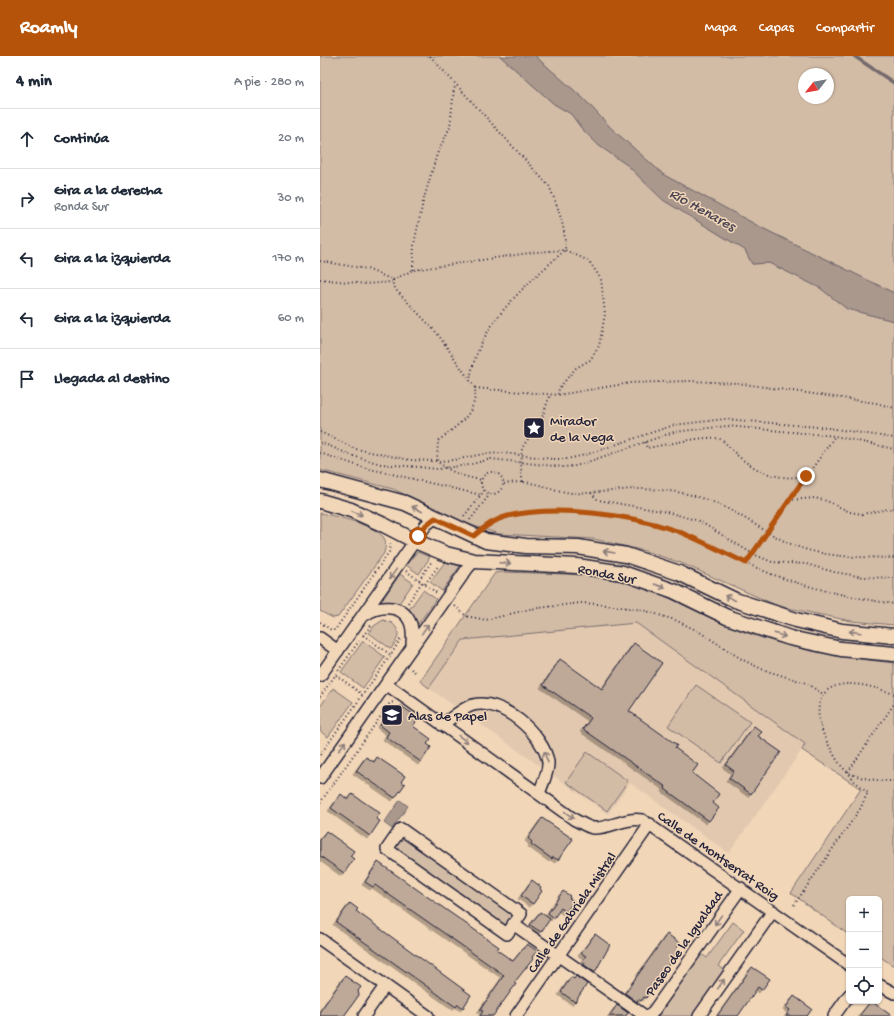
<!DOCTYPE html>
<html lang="es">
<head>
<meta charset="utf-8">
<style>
  body { margin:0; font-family:"Gochi Hand",sans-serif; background:#f6f6f7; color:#1f2937 }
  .controls { position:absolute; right:12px; bottom:12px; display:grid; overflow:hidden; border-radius:6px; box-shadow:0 1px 3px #0004 }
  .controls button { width:36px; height:36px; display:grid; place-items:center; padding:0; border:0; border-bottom:1px solid #e0e1e3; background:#fff; color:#1f2937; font:20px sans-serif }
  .compass { position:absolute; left:478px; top:12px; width:36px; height:36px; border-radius:50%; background:#fff; box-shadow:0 1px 3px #0004; rotate:239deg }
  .stop { position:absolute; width:12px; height:12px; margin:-9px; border:3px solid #b45309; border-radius:50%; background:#fff }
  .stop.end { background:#b45309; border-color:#fff; box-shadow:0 1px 4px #0008 }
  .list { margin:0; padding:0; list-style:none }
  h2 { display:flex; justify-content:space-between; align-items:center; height:52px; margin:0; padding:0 16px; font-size:17px }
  h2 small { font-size:13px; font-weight:400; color:#747a83 }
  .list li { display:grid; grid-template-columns:26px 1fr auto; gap:12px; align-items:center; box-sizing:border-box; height:60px; padding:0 16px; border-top:1px solid #e0e1e3 }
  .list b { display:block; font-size:15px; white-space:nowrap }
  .list p { margin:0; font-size:13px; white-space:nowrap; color:#747a83 }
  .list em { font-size:13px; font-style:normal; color:#747a83 }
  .icon { flex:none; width:22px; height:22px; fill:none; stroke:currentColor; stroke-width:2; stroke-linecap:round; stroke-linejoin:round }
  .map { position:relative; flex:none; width:574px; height:960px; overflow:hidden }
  header { display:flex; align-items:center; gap:24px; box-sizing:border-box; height:56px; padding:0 20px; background:#b45309; color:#fff }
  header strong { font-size:19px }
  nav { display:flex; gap:22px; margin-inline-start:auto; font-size:14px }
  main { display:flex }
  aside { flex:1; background:#fff }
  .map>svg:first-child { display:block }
</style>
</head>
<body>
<header>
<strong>Roamly</strong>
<nav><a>Mapa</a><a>Capas</a><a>Compartir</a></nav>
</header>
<main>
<aside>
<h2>4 min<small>A pie · 280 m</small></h2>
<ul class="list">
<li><svg class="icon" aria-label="ahead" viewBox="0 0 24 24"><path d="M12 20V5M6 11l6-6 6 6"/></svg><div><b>Continúa</b></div><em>20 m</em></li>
<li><svg class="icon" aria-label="right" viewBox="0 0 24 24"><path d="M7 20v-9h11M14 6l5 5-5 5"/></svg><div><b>Gira a la derecha</b><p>Ronda Sur</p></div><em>30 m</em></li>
<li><svg class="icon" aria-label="left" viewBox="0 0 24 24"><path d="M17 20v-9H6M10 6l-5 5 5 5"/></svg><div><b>Gira a la izquierda</b></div><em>170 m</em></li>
<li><svg class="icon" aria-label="left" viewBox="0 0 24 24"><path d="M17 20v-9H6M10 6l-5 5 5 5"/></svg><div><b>Gira a la izquierda</b></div><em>60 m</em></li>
<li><svg class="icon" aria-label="arrive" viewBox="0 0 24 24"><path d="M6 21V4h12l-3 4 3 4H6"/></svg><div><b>Llegada al destino</b></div></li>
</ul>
</aside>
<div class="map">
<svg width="574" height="960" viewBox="0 0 574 960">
  <defs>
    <filter id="shadow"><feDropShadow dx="-3" dy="3" stdDeviation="0" flood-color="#0004"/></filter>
  </defs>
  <rect width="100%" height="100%" fill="#f1d6b8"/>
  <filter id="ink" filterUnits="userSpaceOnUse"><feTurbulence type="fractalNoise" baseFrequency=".025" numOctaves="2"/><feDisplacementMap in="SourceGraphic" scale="8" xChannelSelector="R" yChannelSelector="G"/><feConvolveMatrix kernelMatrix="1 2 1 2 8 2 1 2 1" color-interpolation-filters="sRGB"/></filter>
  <g filter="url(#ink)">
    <path fill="#e2c8af" d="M316,567l170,121 -77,109 -99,-70 -22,31 -179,-126 34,-48z"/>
    <path fill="#d3bca6" stroke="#7a6f70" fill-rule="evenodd" d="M0,0h180l54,48 17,10 11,15 16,16 29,20 36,35 82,50 7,14 17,-1 51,25 27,21 47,12v304l-43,-4 -73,-15 -97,-43 -36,-12 -51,-12 -95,-5 -31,-10 -75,-35 -73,-19z
      M215,0h359v237l-132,-65 -98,-53 -53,-47 -27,-29zM484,18h24v24h-24z
      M0,457c15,3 56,12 64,25 3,5 1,10 0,15l-46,64 -5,1 -13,-7z
      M97,496l13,5 -11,17 -13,-9z
      M125,506l15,4 -18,25 -12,-9z
      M184,516c41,2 80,0 121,10 37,9 70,30 106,45 53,21 107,30 163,36v303l-15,-10v-57h-30v36l-58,-42 70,-104 -59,-39 3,-6 -169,-121 -173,17 -34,48 -9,-7 75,-108z
      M80,518l13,9 -15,22 -17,-3z
      M103,534l13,9 -20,28 -8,-16z
      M63,564l9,3c10,9 6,16 -1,26l-22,-16 5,-7z
      M43,585l22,16 -22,31 -22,-16z
      M376,629l54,37 -29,41 -53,-37z
      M13,632l20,14 -25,35 -8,-6v-24z
      M267,696l41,29 -21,30 -41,-29z
      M82,780l111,79 -8,12 -111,-79z
      M413,866l11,8 -26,36 7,5 -31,45h-38l44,-63 7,5z"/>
    <path fill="#aa988d" stroke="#74696c" d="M180,0h35l49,43 27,29 53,47 98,53 132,65v28l-47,-12 -27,-21 -51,-25 -17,1 -7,-14 -82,-50 -36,-35 -29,-20 -16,-16 -11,-15 -17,-10z
      M80,744l8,6 -16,23 -8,-6z"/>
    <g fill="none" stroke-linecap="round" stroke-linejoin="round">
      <path stroke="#74696c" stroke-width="3.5" d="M534,0l40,27"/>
    </g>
    <path fill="#bea999" stroke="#22223b" filter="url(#shadow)" d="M314,587l28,20 -33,48 48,34 -2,3 23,17 -6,8 27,21 -6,9 6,5 -10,13 -44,-32 1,-2 -83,-58 8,-11 -48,-33 17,-26 42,30z
      M81,650l18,12 -6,8 18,13 -4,5 4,3 -10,15 -35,-25 3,-5 -9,-7 12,-16z
      M434,670l8,6 -4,4 23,16 -30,42 -22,-16 5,-7 -8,-6z
      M46,701l8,5 3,-5 28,19 -4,6 4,2 -10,14 -39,-27z
      M21,738l7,6 4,-6 28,19 -4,6 4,2 -10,15 -39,-28z
      M222,762l31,21 -15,21 -5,-3 -1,2 -21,-15 1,-2 -4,-4z
      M6,775l28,20 -4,5 4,3 -10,14 -24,-17v-16z
      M58,806l121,85 -2,3 16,11 14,-17 10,7 -5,6 1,2 -19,24 2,1 -23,32h-13l3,-5 -3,-1 24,-35 -129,-90 -2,2 -8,-5z
      M212,824l9,7 -1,2 2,2 -9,13 -12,-8z
      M243,835l7,5 -1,2 5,3 -8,11 -5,-4 -7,10 -6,-5z
      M30,847l8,6 -2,2 115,84 -8,13 -5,-4 -2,3 -120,-85z
      M220,856l10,7 -9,13 -11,-7z
      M275,878l15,11 -15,27 -11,-7 1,-2 -3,-2 4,-5 -5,-3z
      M347,878l13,9 -4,6 2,2 -32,47 -2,-1 -3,4 -3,-2 -1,3 -12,-9z
      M432,911l18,12 -8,11 -4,-3 -20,29h-21z
      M25,920l16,11 -3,4 1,4 -15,21h-24v-5z
      M256,920l11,8 -12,18 -14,-10 10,-15 3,2z
      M474,940l18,13 -5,7h-21l4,-6 -4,-3z
      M551,945l21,15h-33z
      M297,949l11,8 -2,3h-17z"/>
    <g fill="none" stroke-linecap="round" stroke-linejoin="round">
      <g stroke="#22223b" stroke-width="14">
        <path id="minor" d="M45,559c12,-9 35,-12 44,5 5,8 3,18 3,27
          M0,582l18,13
          M0,620l106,-151 9,-7
          M66,628l189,136c5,2 12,7 18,8 17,1 31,-11 49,-8l207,145
          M122,669c10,-7 20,-17 31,-20 28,-8 71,30 75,57 1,10 -6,22 -9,32
          M0,722l147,-209 7,-8
          M81,773l120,85 -14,20 -120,-85z
          M193,868l132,92
          M0,883l108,77
          M559,929l15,8
          M44,960l21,-30
          M196,960l134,-192
          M330,960l91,-128
          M379,960l74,-105
          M514,960l15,-21"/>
      </g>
      <g stroke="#22223b" stroke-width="17">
        <path id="major" d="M0,424l85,23 81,38 40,5 52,1 48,8 53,18 56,27 61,20 46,11 52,5
          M0,445l31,9 33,15 31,16 31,13 28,7 103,5 46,7 51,18 53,26 63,21 51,11 53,5"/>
      </g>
      <path stroke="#22223b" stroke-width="2" stroke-dasharray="1 3" stroke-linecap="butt" d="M110,0l119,130c9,21 17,42 16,64 -40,36 -87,74 -95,130
        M0,205l47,8 26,11 20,-10 123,-18 29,-2 24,11 12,18 4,35 -6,32 -9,14 -14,8 -17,20 -1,7
        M93,214l1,-26 9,-42 14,-48 13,-27 4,-38 2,-4
        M0,223l46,5 26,-2
        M73,224l-1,2 4,8 41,43 38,55c2,27 -18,37 -37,53l-1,20c14,12 27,16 45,19
        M155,332l83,7 72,-12 58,-2 49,2 139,20 18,5
        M0,376l36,17 54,11 27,1 17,-1 29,-6 20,-1 50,6h14l18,-4 89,-30 51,-6 104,9 65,10
        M0,386l33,14 28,8 37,3 19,2 31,-4 23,-6 72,8 13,-1 98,-34 53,-6 108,10 59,13
        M325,386l2,6c14,-2 62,-14 73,-9 7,4 12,12 18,17 20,17 42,25 68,20
        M0,397l42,14 119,28
        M161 427a11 11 0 1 1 22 0a11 11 0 1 1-22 0Z
        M203,426l-2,-9 1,-25 20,-30 8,-23
        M184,428c5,-1 12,-2 18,-2 17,1 33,9 50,11 21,1 42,-3 64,-4 21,0 45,2 65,9 35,10 59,33 92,47 32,13 67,12 101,13
        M271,437l7,7 69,12 32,9 54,33 19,8 34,2 28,8 30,5 30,1
        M469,444l26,-2 12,3 23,11 12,2 32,-6
        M144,460l20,-25
        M150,464l20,-26
        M165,471c39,-28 148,-12 192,4 33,13 63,31 97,44 38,14 80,23 120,29
        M426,507l89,-127
        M86,515l31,22
        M99,524l13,-19
        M105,528l14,-19
        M88,547l14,-21
        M135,550l11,10 20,4 44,-11 51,-6 18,1 44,6 32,10 23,11 45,29 21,10 42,13 17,11
        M0,566l11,8h4l54,-78 2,-10
        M43,579l28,20
        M43,580l9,-12
        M91,613l4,3
        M16,619l27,20
        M574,638c-14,-5 -30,-10 -44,-10 -42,0 -35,40 -19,65 4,8 10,19 18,24 13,6 31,8 45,8
        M0,641l39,-56
        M0,699l71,-100 10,-17
        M0,747l65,-93 5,-7 4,-1
        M474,849l66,-96 8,-17 -15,-12 -5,-8 46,-68"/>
      <use href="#minor" stroke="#f1d6b8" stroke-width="11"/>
      <use href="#major" stroke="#f1d6b8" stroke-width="14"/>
    </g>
    <defs><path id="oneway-shaft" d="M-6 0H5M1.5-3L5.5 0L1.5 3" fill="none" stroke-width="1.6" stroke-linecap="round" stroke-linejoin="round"/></defs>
    <g stroke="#8a7c7a">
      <use href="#oneway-shaft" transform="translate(97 453) rotate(-153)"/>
      <use href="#oneway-shaft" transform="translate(37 457) rotate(23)"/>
      <use href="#oneway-shaft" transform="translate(289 496) rotate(-170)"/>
      <use href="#oneway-shaft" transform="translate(185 507) rotate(3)"/>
      <use href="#oneway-shaft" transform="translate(73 518) rotate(125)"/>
      <use href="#oneway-shaft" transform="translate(340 530) rotate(19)"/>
      <use href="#oneway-shaft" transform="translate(410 542) rotate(-155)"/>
      <use href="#oneway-shaft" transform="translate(105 573) rotate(-55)"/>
      <use href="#oneway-shaft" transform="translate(535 576) rotate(-173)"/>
      <use href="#oneway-shaft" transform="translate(460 579) rotate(18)"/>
      <use href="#oneway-shaft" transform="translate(143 683) rotate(36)"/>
      <use href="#oneway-shaft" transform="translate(22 690) rotate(-55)"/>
      <use href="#oneway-shaft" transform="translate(226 701) rotate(-109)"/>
      <use href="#oneway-shaft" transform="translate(249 759) rotate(36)"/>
      <use href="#oneway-shaft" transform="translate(398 864) rotate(125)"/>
      <use href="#oneway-shaft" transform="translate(401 928) rotate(-55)"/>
    </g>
  </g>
  <g fill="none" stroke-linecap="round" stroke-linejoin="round" filter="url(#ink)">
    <path stroke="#b45309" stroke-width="5" d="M98,480l8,-11 9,-7 39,18c10,-9 21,-17 34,-20 48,-11 122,-2 169,15 23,9 46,21 69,32l60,-87"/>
  </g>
  <defs>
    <g id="sight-square" transform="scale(1.15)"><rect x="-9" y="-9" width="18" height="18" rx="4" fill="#22223b" stroke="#f1d6b8"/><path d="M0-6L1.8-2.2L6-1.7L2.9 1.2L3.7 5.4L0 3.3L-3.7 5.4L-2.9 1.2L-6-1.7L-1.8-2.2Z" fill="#fff"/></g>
    <g id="school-square" transform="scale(1.15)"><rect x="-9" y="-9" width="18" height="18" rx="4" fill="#22223b" stroke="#f1d6b8"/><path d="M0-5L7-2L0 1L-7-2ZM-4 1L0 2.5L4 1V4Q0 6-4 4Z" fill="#fff"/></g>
  </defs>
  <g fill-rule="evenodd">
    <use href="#sight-square" x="214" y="372"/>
    <use href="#school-square" x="72" y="659"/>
  </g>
  <g text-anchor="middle" stroke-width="3" stroke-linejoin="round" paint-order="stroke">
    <g font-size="14" fill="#22223b" stroke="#f1d6b8" text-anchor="start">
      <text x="230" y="369">Mirador<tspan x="230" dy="16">de la Vega</tspan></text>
      <text x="88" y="664">Alas de Papel</text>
    </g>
    <g font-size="14" fill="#22223b" stroke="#f1d6b8">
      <text transform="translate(287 517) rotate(11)" y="5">Ronda Sur</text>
      <text transform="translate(399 799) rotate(35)" y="5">Calle de Montserrat Roig</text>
      <text transform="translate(251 856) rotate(-55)" y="5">Calle de Gabriela Mistral</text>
      <text transform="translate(363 887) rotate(-55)" y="5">Paseo de la Igualdad</text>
    </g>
    <g font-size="15" font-style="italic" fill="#4b4554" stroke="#f1d6b8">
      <text transform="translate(383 153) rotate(29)" y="5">Río Henares</text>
    </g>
  </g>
</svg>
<div class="controls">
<button>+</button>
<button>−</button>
<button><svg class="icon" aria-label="locate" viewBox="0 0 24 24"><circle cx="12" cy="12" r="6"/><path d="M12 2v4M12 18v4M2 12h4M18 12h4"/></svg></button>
</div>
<svg class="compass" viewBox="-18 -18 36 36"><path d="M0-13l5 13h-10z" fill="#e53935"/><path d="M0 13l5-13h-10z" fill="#747a83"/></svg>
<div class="stop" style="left:98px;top:480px"></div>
<div class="stop end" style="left:486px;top:420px"></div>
</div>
</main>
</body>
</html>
